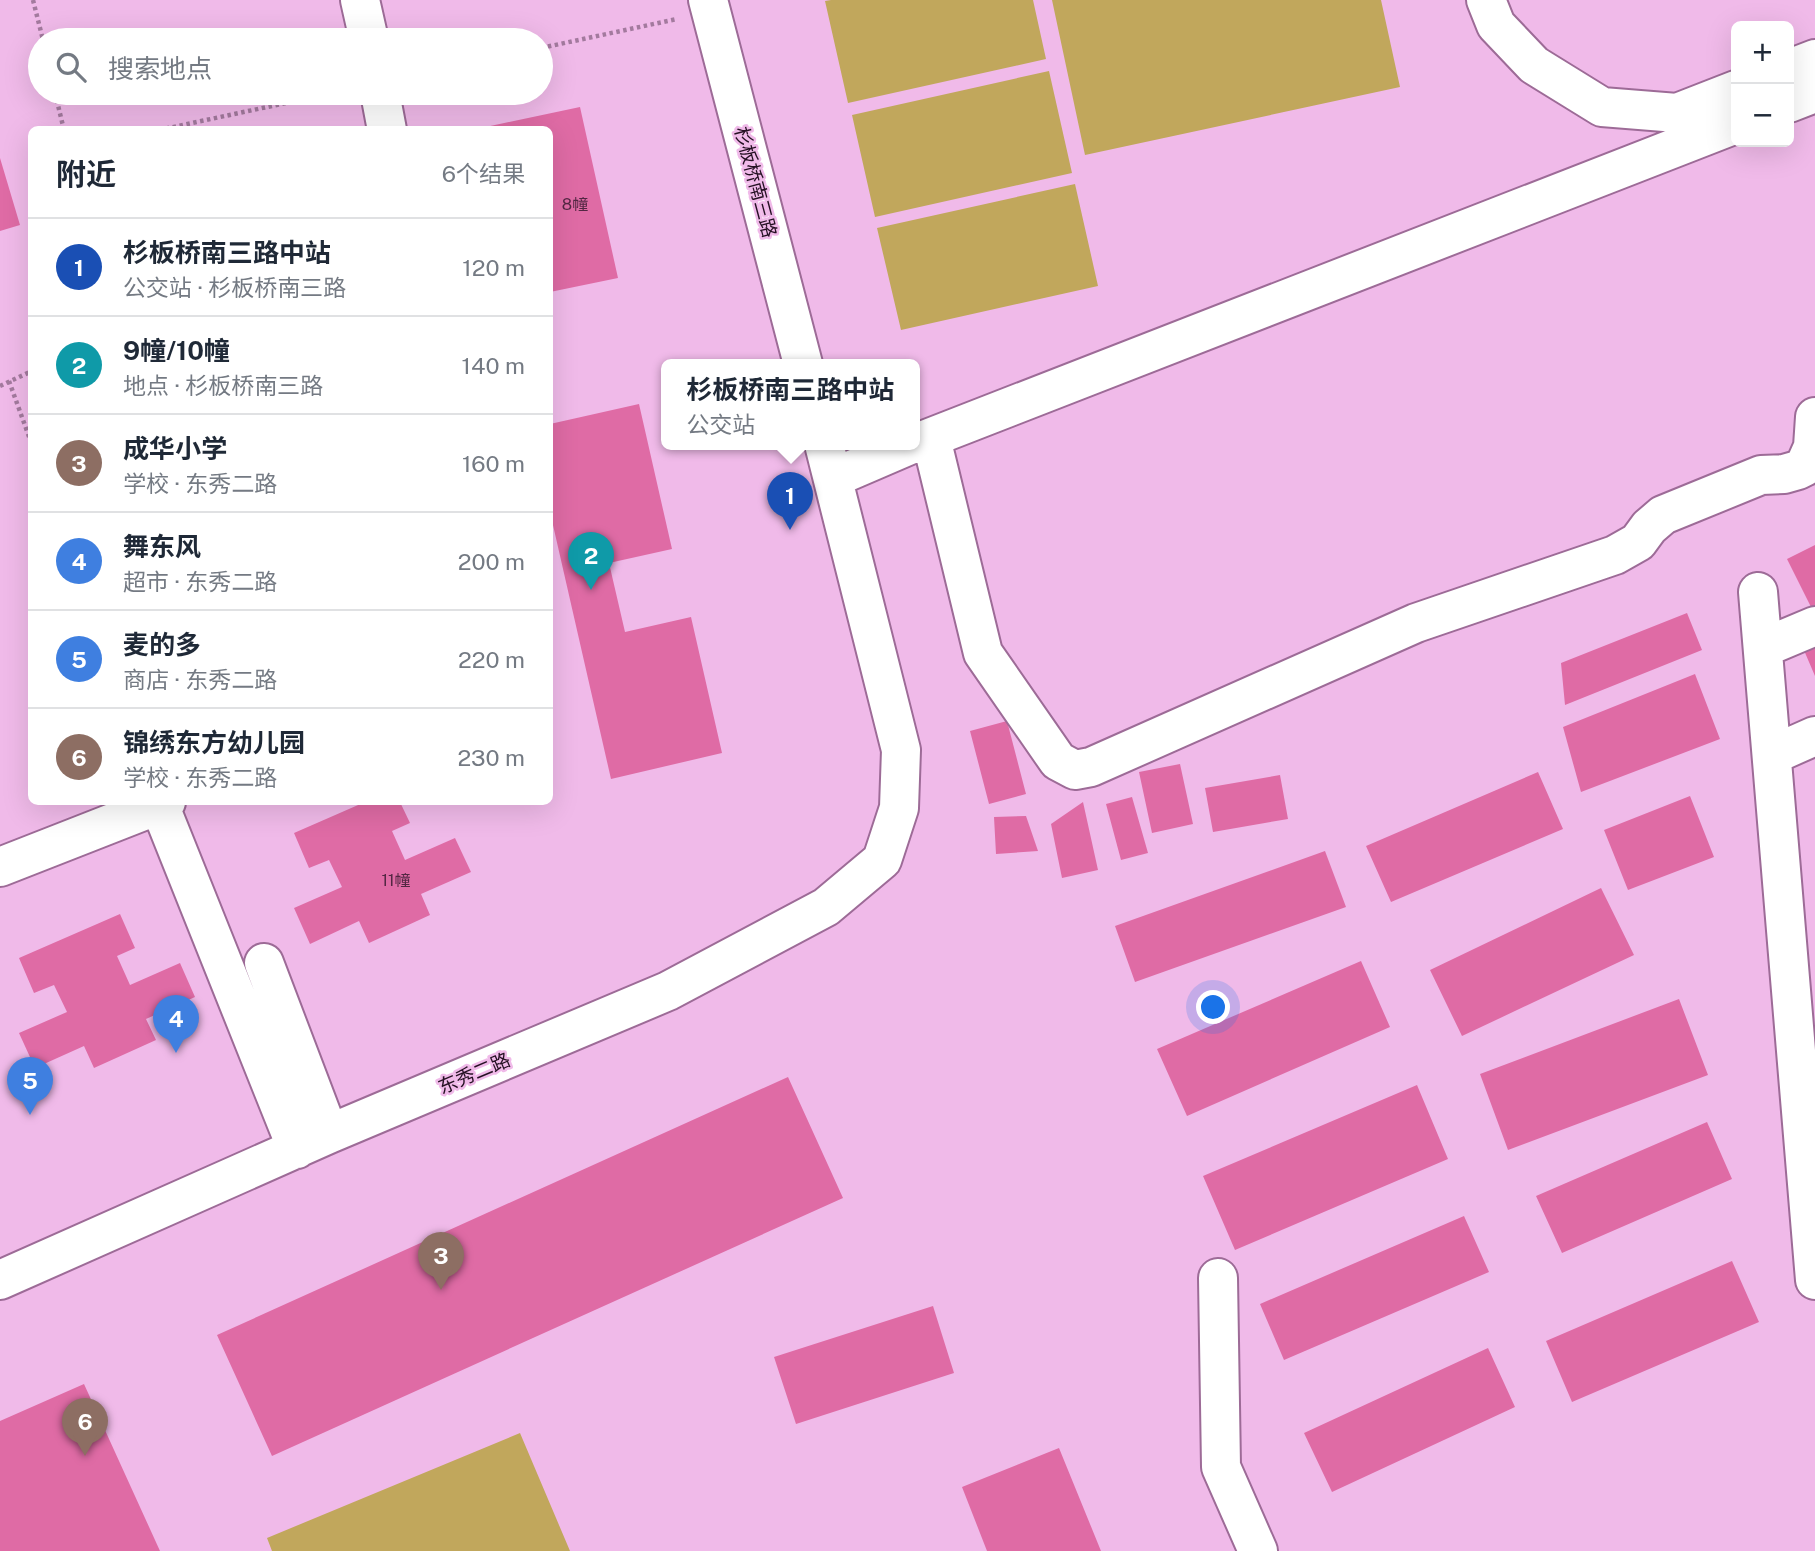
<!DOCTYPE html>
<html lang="zh">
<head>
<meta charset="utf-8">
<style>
  body { margin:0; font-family:"Public Sans","Noto Sans SC",sans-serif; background:#f6f6f7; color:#1f2937 }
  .controls { position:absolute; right:21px; top:21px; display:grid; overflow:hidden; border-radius:10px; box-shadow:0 7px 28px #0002 }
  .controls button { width:63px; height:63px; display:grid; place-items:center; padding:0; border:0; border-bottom:2px solid #e0e1e3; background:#fff; color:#1f2937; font:35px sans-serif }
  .you { position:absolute; left:1214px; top:1008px; width:24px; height:24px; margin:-18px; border:5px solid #fff; border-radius:50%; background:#1a73e8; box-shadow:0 0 0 10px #1a73e833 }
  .badge { display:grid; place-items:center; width:46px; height:46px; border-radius:50%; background:#d93025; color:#fff; font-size:23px; font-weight:700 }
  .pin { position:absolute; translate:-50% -58px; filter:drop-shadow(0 2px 4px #0008) }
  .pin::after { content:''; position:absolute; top:37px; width:24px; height:21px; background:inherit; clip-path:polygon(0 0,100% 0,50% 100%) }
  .popup { position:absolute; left:661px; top:359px; width:259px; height:91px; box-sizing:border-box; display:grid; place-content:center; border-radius:10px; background:#fff; filter:drop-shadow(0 2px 5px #0005); font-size:23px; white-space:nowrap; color:#747a83 }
  .popup b { font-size:26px; color:#1f2937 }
  .popup::after { content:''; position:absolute; left:50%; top:100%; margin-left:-14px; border:14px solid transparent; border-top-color:#fff }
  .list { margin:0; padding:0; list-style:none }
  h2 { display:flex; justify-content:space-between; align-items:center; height:91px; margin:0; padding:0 28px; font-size:30px }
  h2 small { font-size:23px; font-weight:400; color:#747a83 }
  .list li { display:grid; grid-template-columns:46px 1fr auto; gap:21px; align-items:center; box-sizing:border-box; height:98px; padding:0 28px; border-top:2px solid #e0e1e3 }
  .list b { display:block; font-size:26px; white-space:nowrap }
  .list p { margin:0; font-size:23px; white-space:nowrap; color:#747a83 }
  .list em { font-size:23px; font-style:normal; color:#747a83 }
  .icon { flex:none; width:38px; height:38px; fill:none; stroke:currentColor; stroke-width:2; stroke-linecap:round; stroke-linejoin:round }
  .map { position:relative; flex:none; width:1815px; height:1551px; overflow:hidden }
  .search { position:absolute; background:#fff; box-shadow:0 7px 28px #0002; left:28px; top:28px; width:525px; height:77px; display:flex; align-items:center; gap:18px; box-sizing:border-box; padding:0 24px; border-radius:38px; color:#747a83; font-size:26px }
  .panel { position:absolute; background:#fff; box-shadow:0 7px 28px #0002; left:28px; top:126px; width:525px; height:679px; border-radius:10px }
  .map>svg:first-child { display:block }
</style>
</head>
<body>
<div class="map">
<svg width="1815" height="1551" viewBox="0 0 1815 1551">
  <rect width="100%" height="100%" fill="#f0bae9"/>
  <path fill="#c1a75c" d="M831,0h202l13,59 -198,44 -23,-102z
    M1052,0h329l19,87 -315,68z
    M1049,71l23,102 -197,44 -23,-102z
    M1075,184l23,102 -197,44 -24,-102z
    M520,1433l50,118h-298l-5,-13z"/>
  <path fill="#df6ba5" d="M580,107l38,171 -68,14v-162l-69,-2z
    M0,158l20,67 -20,6z
    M639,404l33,145 -63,14 16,69 66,-15 31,136 -111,26 -61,-267v-88z
    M1815,545v70l-28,-56z
    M1687,613l15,37 -137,55 -4,-42z
    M1815,643v33l-12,-28z
    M1695,674l25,65 -139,53 -18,-65z
    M1007,721l19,73 -37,10 -19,-73z
    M1180,764l13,60 -41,9 -13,-61z
    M1538,772l25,57 -172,73 -25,-56z
    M1280,775l8,44 -75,13 -8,-44z
    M1690,796l24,61 -86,33 -24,-60z
    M1132,797l16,56 -27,7 -15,-56z
    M365,802h35l10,21 -18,8 13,29 50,-22 16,34 -50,22 9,21 -61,28 -10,-22 -49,23 -16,-36 48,-21 -13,-27 -20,8 -15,-35z
    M1083,802l15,68 -36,8 -11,-54z
    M1026,816l12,35 -42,3 -2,-37z
    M1325,851l21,56 -211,75 -20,-56z
    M1601,888l33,67 -172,81 -32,-66z
    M120,914l15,34 -18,8 13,29 50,-22 15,34 -49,22 10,21 -62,28 -10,-22 -49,22 -16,-35 48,-21 -13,-27 -20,8 -15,-35z
    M1361,961l29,66 -203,89 -30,-67z
    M1679,999l29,76 -200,75 -28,-76z
    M788,1077l55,121 -571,258 -55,-121z
    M1417,1085l31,74 -213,91 -32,-74z
    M1707,1122l25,57 -170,74 -26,-57z
    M1464,1216l25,56 -205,88 -24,-56z
    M1732,1261l27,61 -187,80 -26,-61z
    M933,1306l21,67 -158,51 -22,-67z
    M1488,1348l27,59 -183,85 -28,-59z
    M84,1384l76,167h-160v-130z
    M1059,1448l42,103h-114l-25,-64z"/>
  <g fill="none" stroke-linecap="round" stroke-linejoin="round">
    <g stroke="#9d6b97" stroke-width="42">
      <path id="minor" d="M360,0l9,40
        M708,0l95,364
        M1486,0l10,25 38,40 68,42 75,6 59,-23
        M1789,69l26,-10
        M380,93l7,37
        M1789,103l26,-10
        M931,438l52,215 75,108 17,9 16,-3 325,-144 199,-68 23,-13 11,-15 14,-12 98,-40 23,-1 14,-4 6,-3 9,-20 2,-30
        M914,444l822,-320
        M833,478l79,-34
        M1758,592l57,688
        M1763,648l52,-22
        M1772,755l43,-19
        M159,804l138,345
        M0,867l166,-65
        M264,963l65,171
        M1218,1278l3,189 37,84
        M0,1280l329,-146 339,-143 158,-84 56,-47 17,-52 2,-58 -77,-306"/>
    </g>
    <path stroke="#a37a9e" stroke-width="4.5" stroke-dasharray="3.5 3.5" stroke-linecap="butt" d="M33,0l10,40
      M541,48l136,-29
      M55,93l9,37
      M159,130l174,-37
      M9,381l23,64
      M0,386l32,-15"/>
    <use href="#minor" stroke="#fff" stroke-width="38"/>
  </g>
  <g text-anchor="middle" stroke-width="5" stroke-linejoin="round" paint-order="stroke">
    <g font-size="16" fill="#532743">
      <text x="575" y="210">8幢</text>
      <text x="396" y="886">11幢</text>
    </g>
    <g font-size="19" fill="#241022" stroke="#f0bae9">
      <text transform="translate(756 182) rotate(75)" y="7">杉板桥南三路</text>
      <text transform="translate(474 1073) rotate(-23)" y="7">东秀二路</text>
    </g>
  </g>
</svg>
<div class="controls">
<button>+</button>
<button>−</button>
</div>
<div class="you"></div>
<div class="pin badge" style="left:790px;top:530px;background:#1a4fb4">1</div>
<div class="popup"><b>杉板桥南三路中站</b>公交站</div>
<div class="pin badge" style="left:591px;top:590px;background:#0f9aa8">2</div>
<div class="pin badge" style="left:441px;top:1290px;background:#8d6e63">3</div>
<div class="pin badge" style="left:176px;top:1053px;background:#3f7fe0">4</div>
<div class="pin badge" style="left:30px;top:1115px;background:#3f7fe0">5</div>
<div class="pin badge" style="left:85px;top:1456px;background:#8d6e63">6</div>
<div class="search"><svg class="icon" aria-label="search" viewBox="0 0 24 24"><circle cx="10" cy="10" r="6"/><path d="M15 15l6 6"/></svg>搜索地点</div>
<section class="panel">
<h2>附近<small>6个结果</small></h2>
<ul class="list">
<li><span class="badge" style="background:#1a4fb4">1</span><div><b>杉板桥南三路中站</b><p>公交站 · 杉板桥南三路</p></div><em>120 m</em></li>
<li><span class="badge" style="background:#0f9aa8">2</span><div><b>9幢/10幢</b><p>地点 · 杉板桥南三路</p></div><em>140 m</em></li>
<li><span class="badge" style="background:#8d6e63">3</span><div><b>成华小学</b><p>学校 · 东秀二路</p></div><em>160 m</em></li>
<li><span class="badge" style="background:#3f7fe0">4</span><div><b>舞东风</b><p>超市 · 东秀二路</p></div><em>200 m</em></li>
<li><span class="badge" style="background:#3f7fe0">5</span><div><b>麦的多</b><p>商店 · 东秀二路</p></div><em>220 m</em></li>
<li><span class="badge" style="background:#8d6e63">6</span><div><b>锦绣东方幼儿园</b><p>学校 · 东秀二路</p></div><em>230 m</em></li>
</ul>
</section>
</div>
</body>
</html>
